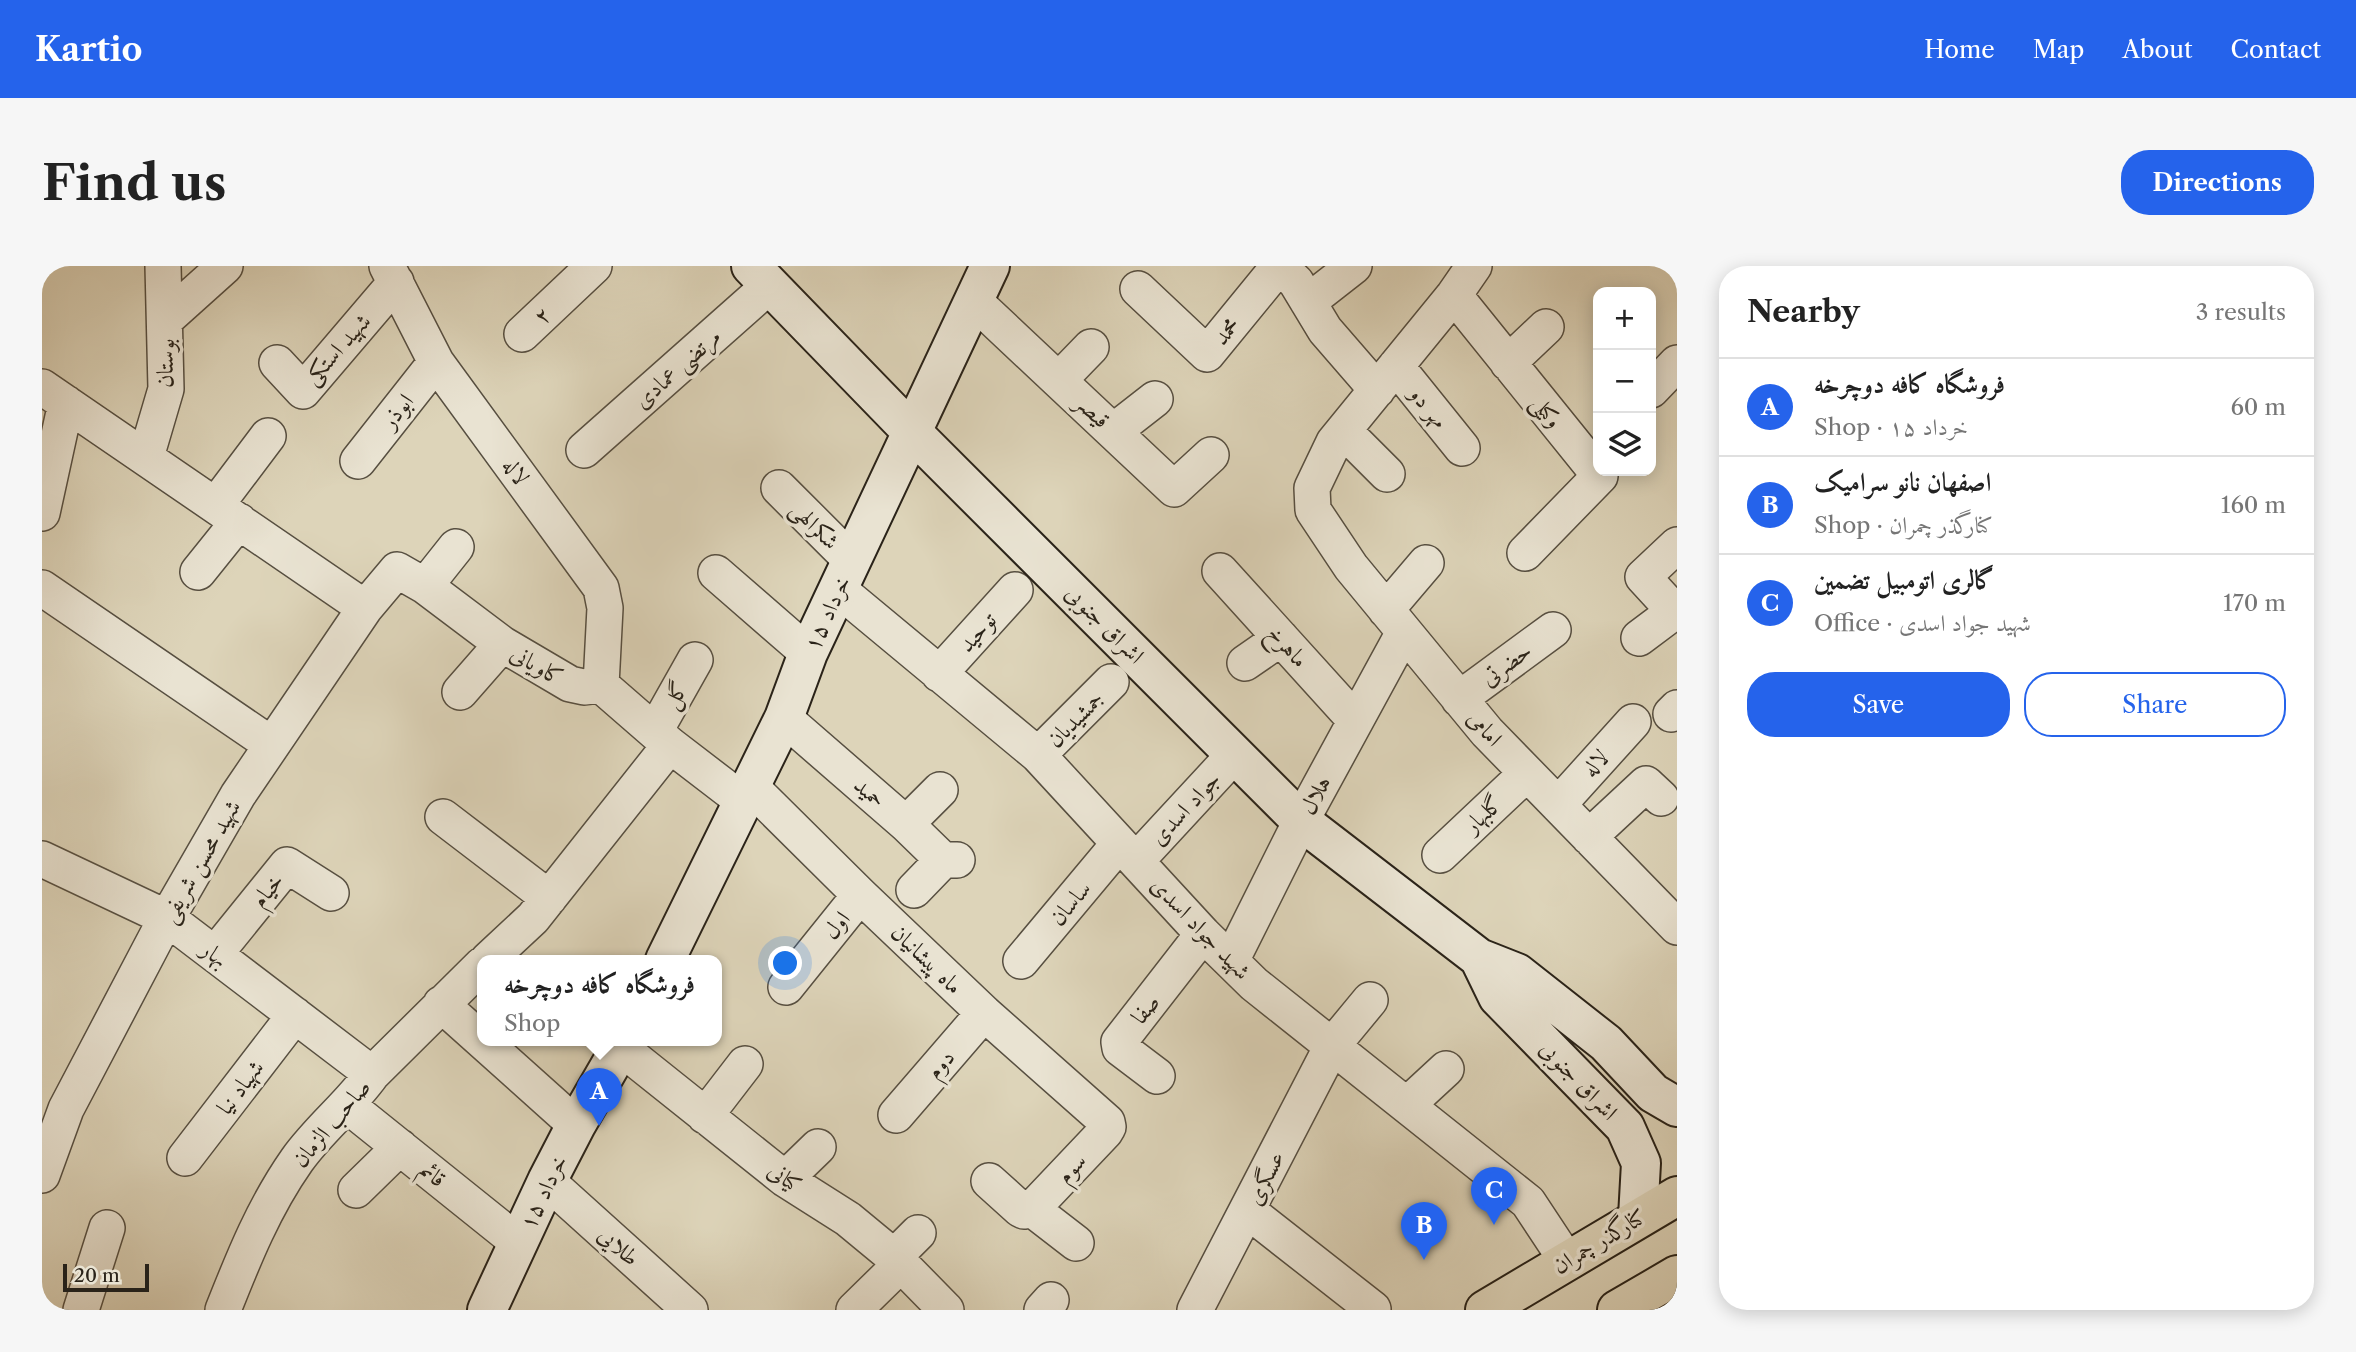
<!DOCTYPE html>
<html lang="en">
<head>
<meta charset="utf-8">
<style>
  body { margin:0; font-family:"Libre Caslon Text",Amiri,serif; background:#f6f6f6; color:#222 }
  .controls { position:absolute; right:21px; top:21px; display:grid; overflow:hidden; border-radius:14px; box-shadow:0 4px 18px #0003 }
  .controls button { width:63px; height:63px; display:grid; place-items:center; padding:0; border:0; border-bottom:2px solid #e0e0e0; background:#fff; color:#222; font:35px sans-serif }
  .scale { position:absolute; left:21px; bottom:18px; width:86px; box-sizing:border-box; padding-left:7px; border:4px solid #2a2319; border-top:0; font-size:19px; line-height:24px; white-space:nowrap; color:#2a2319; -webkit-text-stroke:5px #e9e3d2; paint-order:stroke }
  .you { position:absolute; left:744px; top:698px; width:24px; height:24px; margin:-18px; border:5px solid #fff; border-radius:50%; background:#1a73e8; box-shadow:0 0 0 10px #1a73e833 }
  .badge { display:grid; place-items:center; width:46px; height:46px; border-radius:50%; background:#2563eb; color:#fff; font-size:23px; font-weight:700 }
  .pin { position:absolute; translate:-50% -58px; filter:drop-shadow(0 2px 4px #0008) }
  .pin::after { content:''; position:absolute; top:37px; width:24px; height:21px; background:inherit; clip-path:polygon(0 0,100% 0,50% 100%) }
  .popup { position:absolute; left:435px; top:689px; width:245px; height:91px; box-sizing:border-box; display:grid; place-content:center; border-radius:14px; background:#fff; filter:drop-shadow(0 2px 5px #0005); font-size:23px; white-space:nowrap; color:#767676 }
  .popup b { font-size:26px; color:#222 }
  .popup::after { content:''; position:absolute; left:50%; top:100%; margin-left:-14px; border:14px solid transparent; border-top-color:#fff }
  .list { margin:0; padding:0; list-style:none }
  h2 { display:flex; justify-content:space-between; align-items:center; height:91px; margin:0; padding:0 28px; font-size:30px }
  h2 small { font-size:23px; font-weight:400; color:#767676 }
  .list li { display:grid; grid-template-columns:46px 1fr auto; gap:21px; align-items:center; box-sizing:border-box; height:98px; padding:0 28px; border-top:2px solid #e0e0e0 }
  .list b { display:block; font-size:26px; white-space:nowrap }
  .list p { margin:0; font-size:23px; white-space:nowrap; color:#767676 }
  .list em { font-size:23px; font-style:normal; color:#767676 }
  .actions { display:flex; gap:14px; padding:21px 28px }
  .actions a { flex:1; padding:16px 0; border:2px solid #2563eb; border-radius:28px; text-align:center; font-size:24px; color:#2563eb }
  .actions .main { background:#2563eb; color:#fff }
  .icon { flex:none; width:38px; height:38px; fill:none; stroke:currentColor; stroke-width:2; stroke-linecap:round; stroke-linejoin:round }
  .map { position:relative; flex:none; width:1635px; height:1044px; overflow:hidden; border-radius:28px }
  header { display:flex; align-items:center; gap:42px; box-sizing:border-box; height:98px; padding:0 35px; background:#2563eb; color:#fff }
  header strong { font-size:33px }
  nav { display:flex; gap:38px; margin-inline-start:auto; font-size:24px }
  .intro { display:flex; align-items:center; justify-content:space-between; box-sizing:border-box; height:168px; padding:0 42px }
  h1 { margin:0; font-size:49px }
  .button { padding:18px 32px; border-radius:28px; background:#2563eb; color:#fff; font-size:24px; font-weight:700 }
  main { display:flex; gap:42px; padding:0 42px }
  aside { flex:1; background:#fff; border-radius:28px; box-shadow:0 4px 18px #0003 }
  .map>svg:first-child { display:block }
</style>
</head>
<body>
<header>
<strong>Kartio</strong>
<nav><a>Home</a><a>Map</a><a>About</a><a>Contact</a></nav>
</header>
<div class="intro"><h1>Find us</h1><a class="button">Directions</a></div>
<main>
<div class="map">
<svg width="1635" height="1044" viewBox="0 0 1635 1044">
  <rect width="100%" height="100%" fill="#ddd4b9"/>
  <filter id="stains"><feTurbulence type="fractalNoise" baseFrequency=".00286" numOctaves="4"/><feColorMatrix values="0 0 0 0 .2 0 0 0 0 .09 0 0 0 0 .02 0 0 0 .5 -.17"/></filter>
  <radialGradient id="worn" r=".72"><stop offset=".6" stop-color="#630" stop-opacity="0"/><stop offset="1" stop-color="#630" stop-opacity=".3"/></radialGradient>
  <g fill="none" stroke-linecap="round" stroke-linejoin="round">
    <g stroke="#574f41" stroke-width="38">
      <path id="street" d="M345,0l49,96 165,226 4,20 -4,77
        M1237,0l17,16 29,48 52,60
        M1432,0l-20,29 -120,147 -22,46 1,22 38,57 136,165 190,195
        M1096,23l69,65 72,-88
        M1412,29l146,181 -75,77
        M932,35l200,188 37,-34
        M1266,36l46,-36
        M124,53l59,-53
        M480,68l72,-68
        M235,97l26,28 93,-109
        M1466,97l38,-36
        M1354,100l66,82
        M1017,114l32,-33
        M0,121l323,221
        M1609,124l26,-27
        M1072,165l41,-32
        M1302,165l43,43
        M542,184l186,-165
        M104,191l20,-68 -3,-123
        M316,195l78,-99
        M737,222l73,73
        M174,239l52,-69
        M0,247l24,-110
        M1635,279l-34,32 34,37
        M1178,305l135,149
        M156,306l41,-51
        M674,307l92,80
        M383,320l31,-39
        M0,322l230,157
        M796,323l200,166 165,179 51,50 274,218 39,59
        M1344,344l40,-47
        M1597,372l36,-27
        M1203,397l36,-25
        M897,408l76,-84
        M418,426l42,-48
        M1417,433l94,-69
        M1629,448l6,-6
        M742,452l122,106 37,36h14
        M613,465l40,-71
        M996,489l73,-73
        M708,520l110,109 124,118 123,109 1,5 -3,5 -73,77
        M1516,539l75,-83
        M401,551l106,81
        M864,558l34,-34
        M1547,571l57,-53 15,14
        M1398,589l87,-82
        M0,593l125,59 205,156
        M1094,595l98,-106
        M872,624l29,-30
        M173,688l72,-89 44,28
        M446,694l45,-42 137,-173
        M979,695l97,-116
        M1189,695l70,-140 103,-189
        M744,721l74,-92
        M399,738l135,121
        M579,782l164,131 63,40 46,38 52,53
        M1115,810l-37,-28 -1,-6 84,-108
        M305,839l172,138
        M1365,839l39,-36
        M854,849l88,-102
        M663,850l40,-52
        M143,892l110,-143
        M0,909l24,-66 93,-177 79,-137 127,-187 32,-38 28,16 77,58 68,40 14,3 17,-2 69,60 73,56
        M743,913l33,-32
        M505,915l143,129
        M947,915l31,28 4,2 8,-2 44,34
        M314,924l44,-43
        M1206,945l125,98
        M852,991l24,-24
        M39,1044l26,-82
        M181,1044c21,-53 41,-103 74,-150 22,-31 53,-55 75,-86l110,-109
        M812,1044l47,-46
        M1000,1044l9,-10
        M1153,1044l137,-264 38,-46"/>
    </g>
    <g stroke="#2a2319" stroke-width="42">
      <path id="secondary" d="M709,0l162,167 388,388 178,137 38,15 89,70 47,50 24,14
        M1437,692l19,39 127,130 16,36 -3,54
        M623,694l119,-242 24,-65 182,-387
        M445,1044l60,-129 29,-56 49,-85"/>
    </g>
    <g stroke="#2a2319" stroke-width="42">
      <path id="primary" d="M1443,1044l192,-114"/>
    </g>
    <g stroke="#2a2319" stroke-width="42">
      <path id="highway" d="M1575,1044l60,-35"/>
    </g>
    <use href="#street" stroke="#e9e3d2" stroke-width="35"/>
    <use href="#secondary" stroke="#e9e3d2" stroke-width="38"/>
    <use href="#primary" stroke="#ddd4b9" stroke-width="38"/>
    <use href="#highway" stroke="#ddd4b9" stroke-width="38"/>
  </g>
  <g text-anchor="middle" stroke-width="7" stroke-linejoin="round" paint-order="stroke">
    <g font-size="23" fill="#2a2319" stroke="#e9e3d2">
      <text transform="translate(500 49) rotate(-43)" y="8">۲</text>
      <text transform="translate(1184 65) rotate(-51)" y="8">محمد</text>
      <text transform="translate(295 83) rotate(-48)" y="8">شهید استکی</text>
      <text transform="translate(123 97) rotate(-88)" y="8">بوستان</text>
      <text transform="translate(635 102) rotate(-42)" y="8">مرتضی عمادی</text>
      <text transform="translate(1387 141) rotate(51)" y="8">مهر دو</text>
      <text transform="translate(355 145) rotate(-52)" y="8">ابوذر</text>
      <text transform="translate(1051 145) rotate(43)" y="8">قیصر</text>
      <text transform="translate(1505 145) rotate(51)" y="8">وکیلی</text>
      <text transform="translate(474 205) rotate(53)" y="8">لاله</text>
      <text transform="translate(773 259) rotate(45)" y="8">شکرالهی</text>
      <text transform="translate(785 347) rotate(-65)" y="8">۱۵ خرداد</text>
      <text transform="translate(1063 358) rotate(45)" y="8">اشراق جنوبی</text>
      <text transform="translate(935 366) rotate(-48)" y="8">توحید</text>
      <text transform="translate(1246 380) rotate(48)" y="8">ماهرخ</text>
      <text transform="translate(1464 398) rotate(-36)" y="8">حضرتی</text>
      <text transform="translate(495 399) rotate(30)" y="8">کاویانی</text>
      <text transform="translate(633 429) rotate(-60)" y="8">گل</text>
      <text transform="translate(1033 453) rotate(-45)" y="8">جمشیدیان</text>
      <text transform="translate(1443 462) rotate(48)" y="8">امامی</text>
      <text transform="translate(1553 497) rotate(-48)" y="8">لاله</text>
      <text transform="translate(828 526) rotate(41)" y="8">حمید</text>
      <text transform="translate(1273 529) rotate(-62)" y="8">هلال</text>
      <text transform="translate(1143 542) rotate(-47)" y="8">جواد اسدی</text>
      <text transform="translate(1441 548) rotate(-43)" y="8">گلبهار</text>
      <text transform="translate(158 595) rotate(-60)" y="8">شهید محسن شریفی</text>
      <text transform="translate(225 624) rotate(-51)" y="8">خیام</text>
      <text transform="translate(1028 637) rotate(-50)" y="8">ساسان</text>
      <text transform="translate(794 659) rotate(-51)" y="8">اول</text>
      <text transform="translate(1159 662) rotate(46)" y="8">شهید جواد اسدی</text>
      <text transform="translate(173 688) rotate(37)" y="8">بهار</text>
      <text transform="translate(885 693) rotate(44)" y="8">ماه پیشانیان</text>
      <text transform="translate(1103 743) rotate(-52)" y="8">صفا</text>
      <text transform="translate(898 798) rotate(-49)" y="8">دوم</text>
      <text transform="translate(1537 814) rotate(46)" y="8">اشراق جنوبی</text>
      <text transform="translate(198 821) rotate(-53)" y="8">شهیاد نیا</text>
      <text transform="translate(289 857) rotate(-50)" y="8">صاحب الزمان</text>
      <text transform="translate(1029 902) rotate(-47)" y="8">سوم</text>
      <text transform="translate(391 908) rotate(39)" y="8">قائم</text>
      <text transform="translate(743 911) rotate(35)" y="8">کیانی</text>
      <text transform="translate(1223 912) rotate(-63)" y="8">عسگری</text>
      <text transform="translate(501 926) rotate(-64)" y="8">۱۵ خرداد</text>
      <text transform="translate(1557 975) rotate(-31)" y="8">کنارگذر چمران</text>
      <text transform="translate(577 980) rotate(42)" y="8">طلایی</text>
    </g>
  </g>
  <rect width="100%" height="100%" filter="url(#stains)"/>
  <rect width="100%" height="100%" fill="url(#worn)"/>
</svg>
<div class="controls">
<button>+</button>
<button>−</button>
<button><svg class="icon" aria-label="layers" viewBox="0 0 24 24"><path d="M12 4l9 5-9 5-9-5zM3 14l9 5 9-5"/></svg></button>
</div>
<div class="scale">20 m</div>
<div class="you"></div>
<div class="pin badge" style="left:557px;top:860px">A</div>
<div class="popup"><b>فروشگاه کافه دوچرخه</b>Shop</div>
<div class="pin badge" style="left:1382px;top:994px">B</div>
<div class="pin badge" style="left:1452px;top:959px">C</div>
</div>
<aside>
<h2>Nearby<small>3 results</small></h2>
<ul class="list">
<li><span class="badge">A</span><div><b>فروشگاه کافه دوچرخه</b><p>Shop · ۱۵ خرداد</p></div><em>60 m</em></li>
<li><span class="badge">B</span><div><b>اصفهان نانو سرامیک</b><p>Shop · کنارگذر چمران</p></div><em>160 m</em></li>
<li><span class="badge">C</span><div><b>گالری اتومبیل تضمین</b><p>Office · شهید جواد اسدی</p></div><em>170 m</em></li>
</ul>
<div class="actions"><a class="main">Save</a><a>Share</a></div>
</aside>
</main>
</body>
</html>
